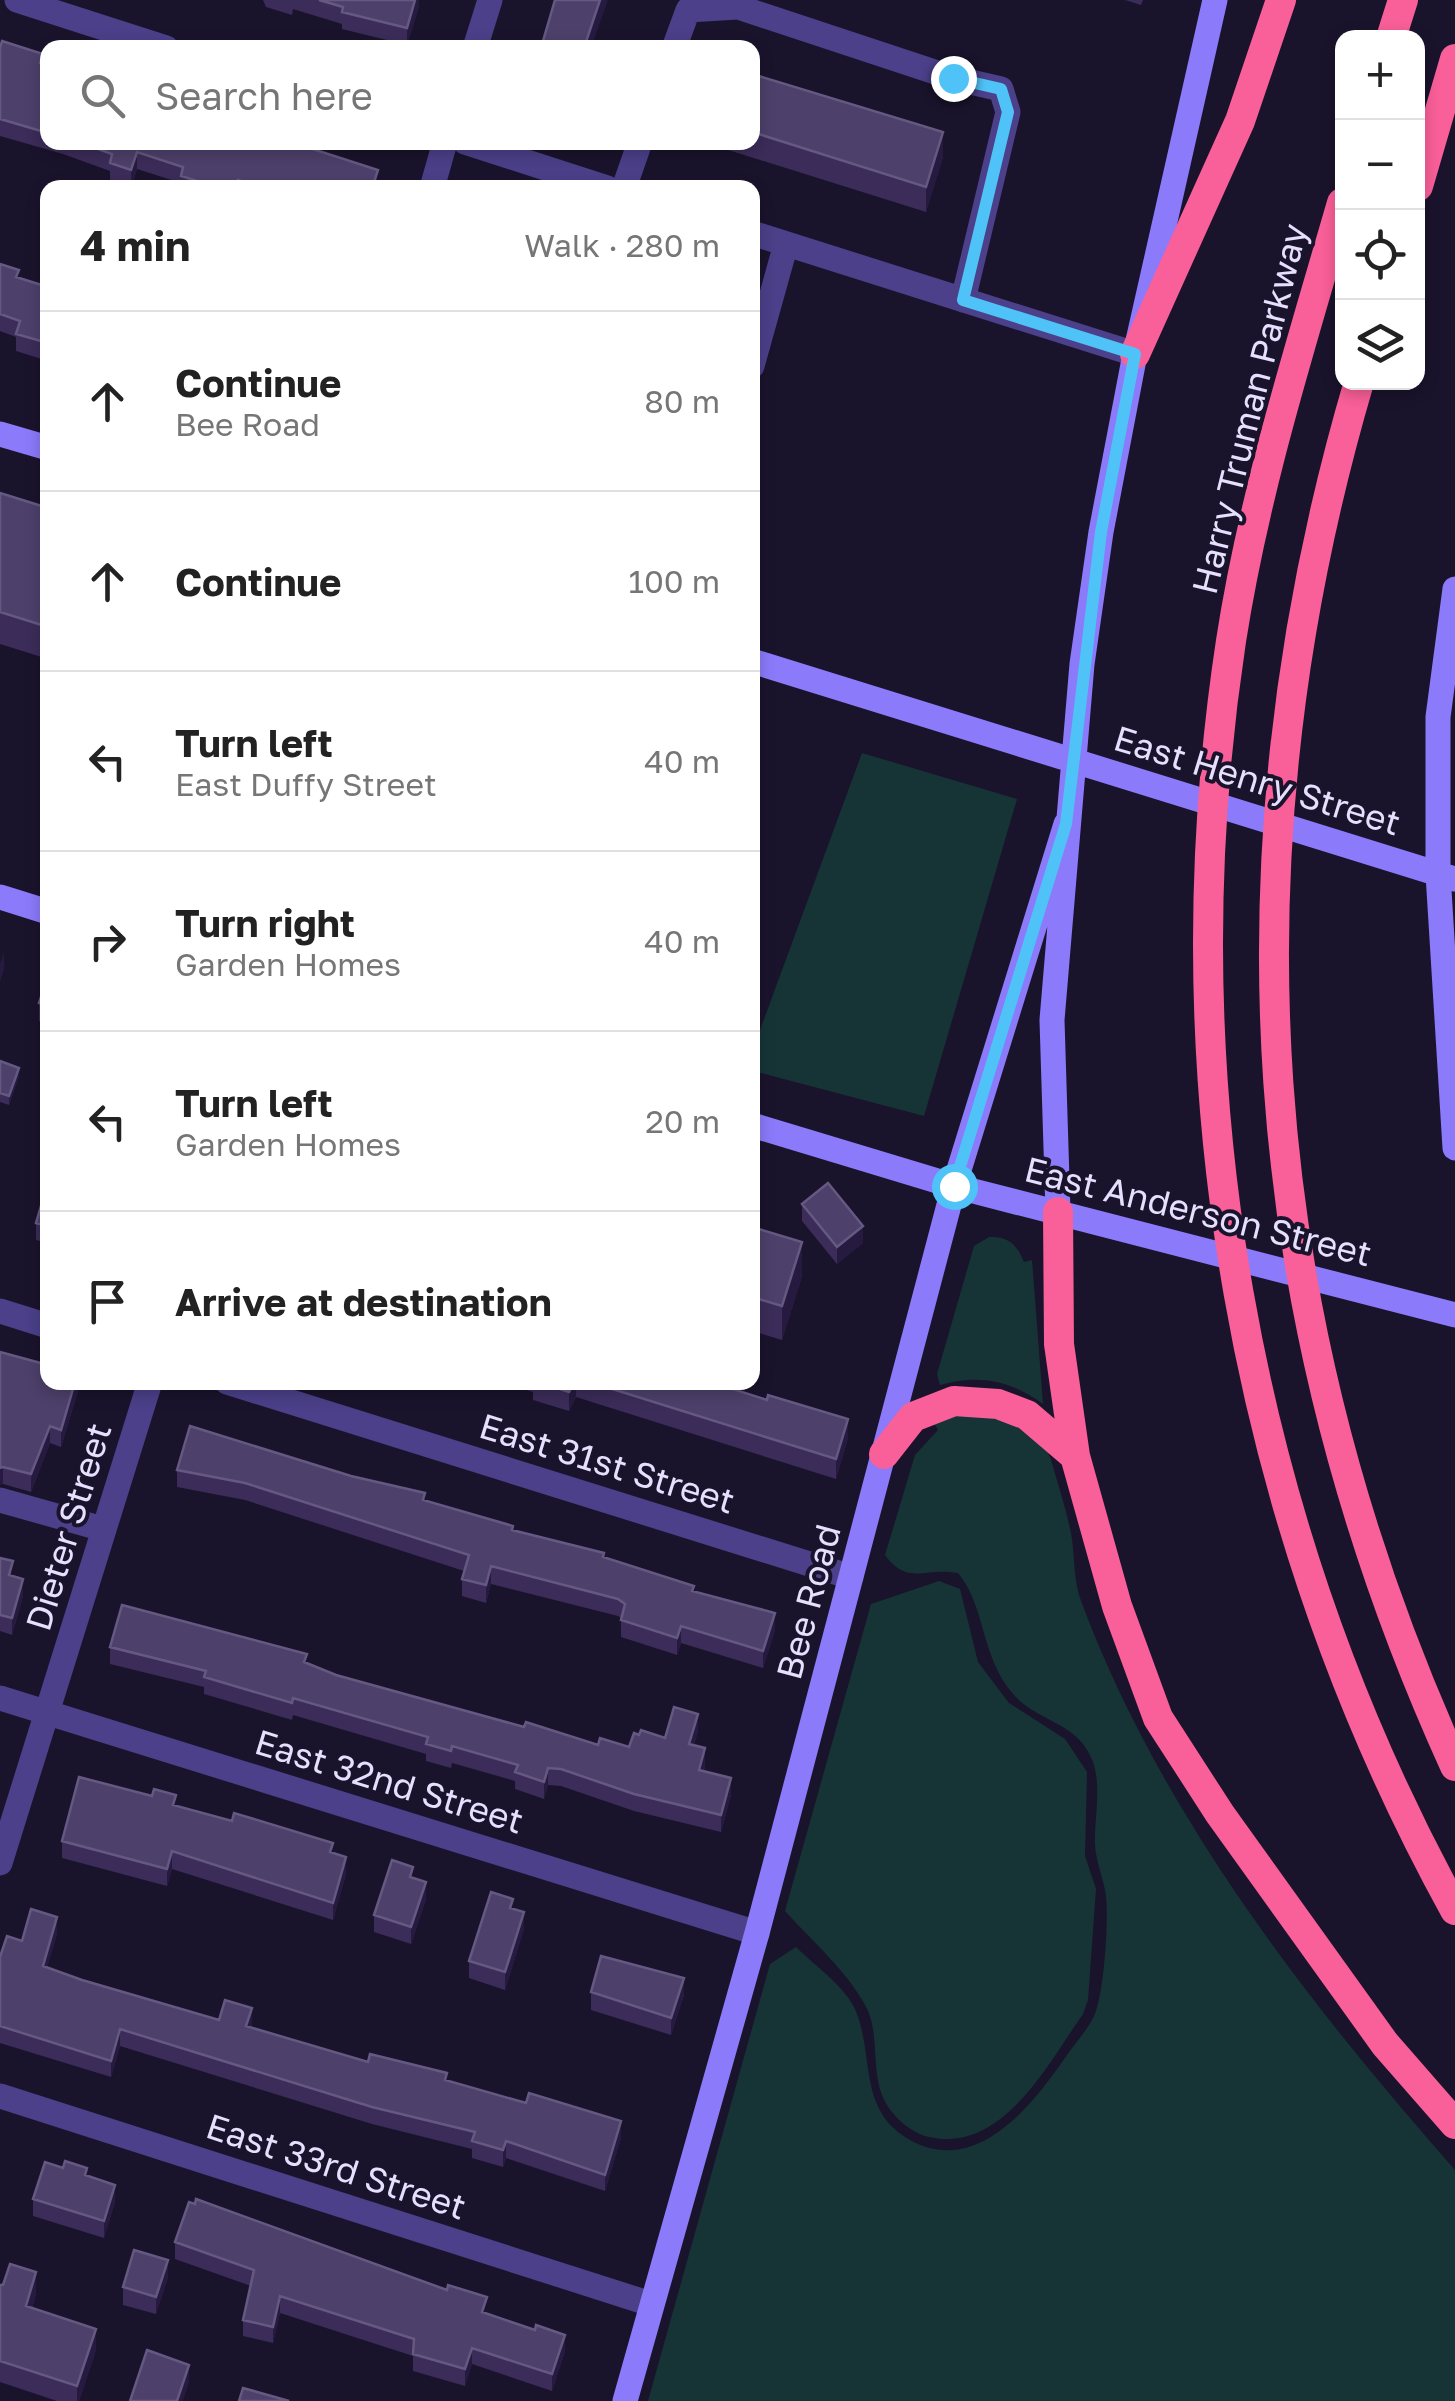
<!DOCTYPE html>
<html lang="en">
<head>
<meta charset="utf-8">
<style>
  body { margin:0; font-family:"Golos Text",sans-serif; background:#f2f2f2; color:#222 }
  .controls { position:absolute; right:30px; top:30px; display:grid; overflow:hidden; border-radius:20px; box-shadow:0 5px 15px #0003 }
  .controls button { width:90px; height:90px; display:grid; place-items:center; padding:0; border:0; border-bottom:2px solid #e0e0e0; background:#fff; color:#222; font:50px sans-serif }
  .stop { position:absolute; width:30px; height:30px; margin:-22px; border:8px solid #4fc3f7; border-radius:50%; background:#fff }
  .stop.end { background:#4fc3f7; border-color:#fff; box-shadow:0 2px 10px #0008 }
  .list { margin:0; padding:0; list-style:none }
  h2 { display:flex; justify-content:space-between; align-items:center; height:130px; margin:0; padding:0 40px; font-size:42px }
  h2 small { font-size:32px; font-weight:400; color:#767676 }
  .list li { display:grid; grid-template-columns:65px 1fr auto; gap:30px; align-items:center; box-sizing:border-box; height:180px; padding:0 40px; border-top:2px solid #e0e0e0 }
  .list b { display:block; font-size:38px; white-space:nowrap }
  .list p { margin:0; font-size:32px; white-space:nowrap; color:#767676 }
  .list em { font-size:32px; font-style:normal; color:#767676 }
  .icon { flex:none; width:55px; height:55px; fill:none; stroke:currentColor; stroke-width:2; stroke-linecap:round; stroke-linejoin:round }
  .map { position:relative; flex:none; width:1455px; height:2401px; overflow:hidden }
  .search { position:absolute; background:#fff; box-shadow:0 5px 15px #0003; left:40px; top:40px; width:720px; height:110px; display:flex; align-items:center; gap:25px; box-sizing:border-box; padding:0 35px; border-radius:20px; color:#767676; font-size:38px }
  .panel { position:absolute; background:#fff; box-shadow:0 5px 15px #0003; left:40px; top:180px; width:720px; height:1210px; border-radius:20px }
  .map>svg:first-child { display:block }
</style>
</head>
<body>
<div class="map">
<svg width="1455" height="2401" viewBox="0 0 1455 2401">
  <rect width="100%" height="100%" fill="#1a132c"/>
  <path fill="#163436" d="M862,753l155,46 -93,317 -171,-45v-22z
    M989,1237c20,-1 28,8 35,25l8,-2 11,144c-32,-24 -65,-30 -103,-19l-3,-11 37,-128z
    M1007,1414l40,36 4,10c7,24 15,49 20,73 4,22 2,47 10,68 79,212 226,401 374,569v231h-807l122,-437 26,-17c18,18 47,38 58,60 21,45 3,99 51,130 69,44 127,-31 162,-82 9,-13 24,-29 29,-44 8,-23 14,-99 9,-121 -3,-15 -9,-29 -10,-45 -1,-27 7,-56 -2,-83 -14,-40 -55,-40 -79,-67 -34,-38 -28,-89 -56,-122 -35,-6 -50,13 -73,-18l30,-100 23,-25 -4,-7 12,-8z
    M939,1581l21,8 18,73 31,41 56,36 22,33 -2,84 11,33 -8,111 -5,14c-36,51 -82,143 -158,122 -18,-6 -36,-23 -43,-41 -11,-28 -2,-64 -17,-90 -18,-34 -54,-65 -80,-94l86,-307z"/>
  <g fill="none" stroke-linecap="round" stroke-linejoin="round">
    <path stroke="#4b4089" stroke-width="25" d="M17,0l149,48
      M475,48l15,-48
      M674,48l14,-38 50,-3 215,71 48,11 7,23 -45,188
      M465,142l142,46
      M432,188l13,-46
      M624,188l16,-46
      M752,233l383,121
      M752,366l34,-122
      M0,1311l48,15
      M227,1382l624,195
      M0,1500l103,29
      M0,1698l757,235
      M0,1863l150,-481
      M0,2096l651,208"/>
    <path stroke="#8b7afa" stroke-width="25" d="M0,434l48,14
      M1455,589l-17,128v157l17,274
      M752,661l703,218
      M0,897l48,15
      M752,1125l202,61 501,129
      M1058,1212l-6,-192 30,-356 19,-132 34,-178 80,-354
      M625,2401l132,-468 197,-747 112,-362"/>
    <path stroke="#f95f98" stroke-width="30" d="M1391,38l12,-38
      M1418,186l37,-127
      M1342,203c-42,145 -88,289 -111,438 -66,434 12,884 224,1269
      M1135,354l105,-233 41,-121
      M1359,382c-139,472 -108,936 96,1384
      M1058,1212l1,132 16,112 42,150 41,112 62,96 165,230 70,80
      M884,1454l29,-37 41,-16 44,3 29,11 48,41"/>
  </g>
  <path fill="#3b2c59" d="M263,0h156v6l-12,39 -65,-16v-5l-49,-15 -1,6 -26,-8z
    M1125,0h18l-2,5z
    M0,48l48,17v77h243l87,45 -197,1v-5l-44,-14 -6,18 -21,-6v-10l-47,-17 -63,-18z
    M752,74l191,83 -17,55 -223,-70h49z
    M0,264l19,14 29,9v74l-32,-10v-14l-16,-6z
    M0,493l48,15v151l-48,-15z
    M48,976v48l-9,-3v-18z
    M48,1027v29l-4,-1v-18z
    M0,1061l19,15 -10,29 -9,-3z
    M48,1182v61l-12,-3v-17z
    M802,1204l61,39 -26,21 -35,-43z
    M752,1227l50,49 -20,64 -30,-9z
    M0,1352l78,30v9l-17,56 -11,-4 -19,49 -28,-8z
    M501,1382h210l56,18 81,38 -12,41 -260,-82 -7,14 -36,-11v-8z
    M177,1470l248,30 88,30 91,27 90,35 81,38 -12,38 -82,-25 -4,12 -56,-18v-19l-3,-2 -127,-32 -5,19 -24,-7v-17l2,-8 -219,-71 -68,-13z
    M0,1558l13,18 10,20 -11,39 -12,-4z
    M110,1647l197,16 29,12 188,52 74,18 31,2 10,-12 26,3 33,-7 -4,14 11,20 -1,6 27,24 -10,37 -87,-21 -73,-25 -13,-1 -4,14 -29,-10v-8l-63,-18 -1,5 -25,-7v-7l-133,-39 -1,5 -88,-26v-7l-94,-23z
    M176,1805l157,48 13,21 -13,46 -161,-51 -5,17 -105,-28v-17z
    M426,1899l-15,45 -37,-12v-17z
    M513,1908l11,21 -19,61 -36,-12v-17z
    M57,1934l-10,33 35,13 137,40 33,5 -1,3 117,34 79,19 174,57 -16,53 -99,-33 -3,9 -31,-9v-9l-100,-25 -252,-78 -9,31 -111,-34v-86l22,-16z
    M591,1992l93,3 -13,40 -80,-25z
    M87,2176l28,26 -11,36 -71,-22v-17z
    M175,2242l312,72 78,37 -13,40 -80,-27 -7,22 -52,-15v-15l-133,-43 -7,30 -30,-7v-16l8,-34 -76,-27z
    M168,2277l-12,37 -33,-9v-18z
    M0,2285l36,9 -4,14 64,42 -17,51h-22l-57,-19z"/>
  <path fill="#261a40" d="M415,0h4v6l-12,39v-17z
    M600,0h8l-17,48h-7z
    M943,132v25l-17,55v-25z
    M137,152v17l-6,18v-17z
    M378,170l-1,18h-5z
    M4,952v17l-4,13v-18z
    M19,1068v8l-10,29v-9z
    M863,1226v17l-26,21v-17z
    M802,1242v34l-20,64v-34z
    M75,1382h3v9l-17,56v-17z
    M574,1382h2v15l-7,14v-19z
    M848,1419v19l-12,41v-20z
    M50,1426v17l-19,49v-18z
    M3,1467v17l-3,1v-17z
    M491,1566v18l-5,19v-18z
    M23,1579v17l-11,39v-17z
    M775,1613v17l-12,38v-17z
    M681,1626v17l-4,12v-17z
    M698,1714v17l-9,30v-17z
    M705,1748v17l-6,22v-17z
    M548,1768v17l-4,14v-17z
    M731,1778v17l-10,37v-17z
    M172,1851v18l-5,17v-17z
    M346,1857v17l-13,46v-17z
    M426,1882v17l-15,45v-17z
    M524,1912v17l-19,61v-18z
    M57,1917v17l-14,48v-16z
    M684,1978v17l-13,40v-17z
    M252,2008v17l-6,18v-17z
    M120,2029v17l-9,31v-16z
    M621,2121v17l-16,53v-16z
    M506,2141v17l-3,9v-17z
    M115,2185v17l-11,36v-17z
    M168,2260v17l-12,37v-17z
    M36,2272v22l-10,34v-22z
    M280,2296v17l-7,30v-16z
    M96,2329v21l-17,51h-2v-15z
    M565,2335v16l-13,40v-17z
    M472,2348v16l-7,22v-17z
    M189,2365v17l-6,19h-6z"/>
  <path fill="#4d406b" stroke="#655982" stroke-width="2.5" d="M319,0h96l-8,28 -65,-16 1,-5z
    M555,0h45l-16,48h-43z
    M2,41l41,13 -3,9 8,2v68l-48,-14v-71z
    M752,74l191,58 -17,55 -174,-55z
    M79,142h212l87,28 -6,18h-111l-23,-8 -2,8h-16l-39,-12 2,-9 -46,-15 -6,18 -21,-7 2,-9z
    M0,264l19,6 -3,7 32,10v56l-32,-9 4,-13 -20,-7z
    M0,493l48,15v119l-48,-15z
    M48,976v30l-9,-3z
    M0,1061l19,7 -10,28 -9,-3z
    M48,1182v44l-12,-3z
    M828,1183l35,43 -26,21 -35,-43z
    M752,1227l50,15 -20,64 -30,-9z
    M0,1352l48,13v17h27l-14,48 -11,-4 -19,48 -28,-7 -3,1z
    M539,1382h35l-5,10z
    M590,1382h121l56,18 1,-5 80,24 -12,40z
    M190,1426l161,50 74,17 -2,7 90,26 -1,4 92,23 -1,4 91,29 -2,5 83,22 -12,38 -82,-25 -4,12 -56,-18 4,-16 -7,-5 -127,-33 -5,19 -24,-6 7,-24 -224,-72 -68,-13z
    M0,1558l13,3 -4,14 14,4 -11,39 -12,-3z
    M122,1605l185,49 -3,8 32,13 188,52 2,-5 72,23 2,-7 29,9 5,-14 5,2 2,-5 24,8 9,-31 24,7 -9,30 16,4 -6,22 32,8 -10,37 -87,-21 -73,-25 -13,-1 -4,14 -29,-10 3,-7 -66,-19 -1,5 -25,-7 2,-7 -135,-39 -1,5 -88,-26 2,-6 -96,-24z
    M79,1777l73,19 2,-7 22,6 -3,10 59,16 2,-8 99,30 -3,9 16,5 -13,46 -161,-52 -5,18 -105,-28z
    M392,1860l21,7 -3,10 16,5 -15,45 -37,-12z
    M491,1892l22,7 -3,9 14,4 -19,60 -36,-11z
    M31,1909l26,8 -14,49 39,14 137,40 6,-20 27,8 -6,18 122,36 2,-8 77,19 -2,7 81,23 3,-10 92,28 -16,54 -99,-34 -3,9 -31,-9 3,-9 -103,-25 -252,-78 -9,32 -111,-35v-69l7,-21 15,5z
    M601,1956l83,22 -13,40 -80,-26z
    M65,2161l22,7 -2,7 30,10 -11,36 -71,-22 12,-37 18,6z
    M196,2199l251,91 1,-5 39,12 -5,15 53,18 1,-5 29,10 -13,39 -80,-26 -7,21 -52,-15 1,-15 -134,-43 -7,31 -30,-7 11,-50 -79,-28 14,-40 6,2z
    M134,2250l34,10 -12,37 -33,-10z
    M10,2264l26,8 -10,34 70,23 -19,57 -77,-25v-76h3z
    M147,2350l42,15 -12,36h-47z
    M243,2388l46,13h-50z"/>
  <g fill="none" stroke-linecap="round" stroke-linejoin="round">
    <path stroke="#4fc3f7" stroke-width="12" d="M953,78l48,11 7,23 -45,188 172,54 -34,178 -35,292 -112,362"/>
  </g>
  <g text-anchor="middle" stroke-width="8" stroke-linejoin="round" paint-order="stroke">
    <g font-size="35" fill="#e6dffe" stroke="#1a132c">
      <text transform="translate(1250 409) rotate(-76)" y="12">Harry Truman Parkway</text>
      <text transform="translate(1257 781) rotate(17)" y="12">East Henry Street</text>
      <text transform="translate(1198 1212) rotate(14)" y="12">East Anderson Street</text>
      <text transform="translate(607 1464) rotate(17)" y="12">East 31st Street</text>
      <text transform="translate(69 1527) rotate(-73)" y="12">Dieter Street</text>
      <text transform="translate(809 1602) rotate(-75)" y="12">Bee Road</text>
      <text transform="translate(389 1782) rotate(17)" y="12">East 32nd Street</text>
      <text transform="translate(336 2167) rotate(18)" y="12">East 33rd Street</text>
    </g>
  </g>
</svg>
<div class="controls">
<button>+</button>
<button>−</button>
<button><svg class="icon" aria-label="locate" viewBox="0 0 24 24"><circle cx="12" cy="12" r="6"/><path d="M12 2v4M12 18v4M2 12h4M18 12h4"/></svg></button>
<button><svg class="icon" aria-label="layers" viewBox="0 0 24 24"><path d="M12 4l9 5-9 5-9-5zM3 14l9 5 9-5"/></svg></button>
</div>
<div class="stop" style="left:954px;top:1186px"></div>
<div class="stop end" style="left:953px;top:78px"></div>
<div class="search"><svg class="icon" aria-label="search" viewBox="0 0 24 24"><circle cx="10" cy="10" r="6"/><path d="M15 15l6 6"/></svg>Search here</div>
<section class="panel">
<h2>4 min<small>Walk · 280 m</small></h2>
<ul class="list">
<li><svg class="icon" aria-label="ahead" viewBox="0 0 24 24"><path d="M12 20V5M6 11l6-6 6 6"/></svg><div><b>Continue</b><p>Bee Road</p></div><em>80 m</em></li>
<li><svg class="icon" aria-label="ahead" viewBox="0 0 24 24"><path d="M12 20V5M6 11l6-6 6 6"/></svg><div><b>Continue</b></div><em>100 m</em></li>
<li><svg class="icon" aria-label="left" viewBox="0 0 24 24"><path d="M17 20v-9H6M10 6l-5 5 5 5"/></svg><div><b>Turn left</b><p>East Duffy Street</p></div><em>40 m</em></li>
<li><svg class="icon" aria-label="right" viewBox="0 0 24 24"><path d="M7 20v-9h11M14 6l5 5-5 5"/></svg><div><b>Turn right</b><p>Garden Homes</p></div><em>40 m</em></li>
<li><svg class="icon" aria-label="left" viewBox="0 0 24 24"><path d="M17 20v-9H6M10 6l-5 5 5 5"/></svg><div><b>Turn left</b><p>Garden Homes</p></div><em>20 m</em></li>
<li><svg class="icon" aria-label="arrive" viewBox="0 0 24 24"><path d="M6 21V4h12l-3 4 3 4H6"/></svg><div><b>Arrive at destination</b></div></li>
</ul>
</section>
</div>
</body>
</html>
